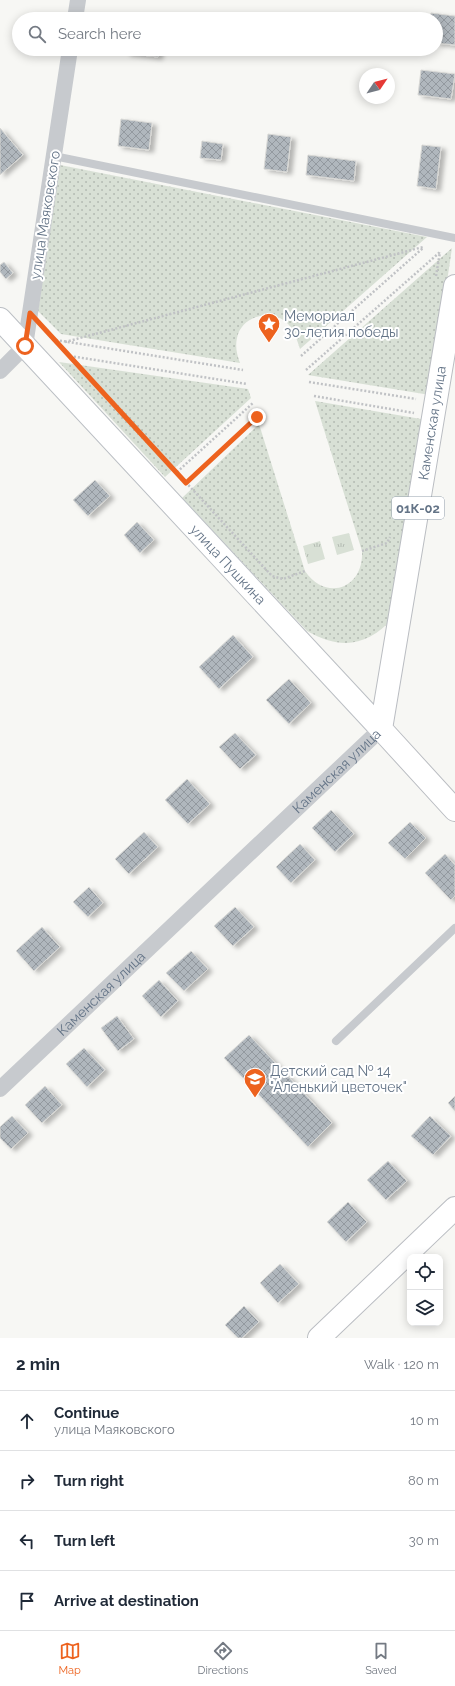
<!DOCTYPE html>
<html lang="en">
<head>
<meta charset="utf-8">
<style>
  body { margin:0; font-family:Raleway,sans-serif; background:#f6f6f7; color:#1f2937 }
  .controls { position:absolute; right:12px; bottom:12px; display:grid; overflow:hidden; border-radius:8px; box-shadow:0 2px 10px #0003 }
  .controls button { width:36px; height:36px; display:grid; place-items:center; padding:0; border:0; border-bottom:1px solid #e0e1e3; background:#fff; color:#1f2937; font:20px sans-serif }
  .compass { position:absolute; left:359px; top:68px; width:36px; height:36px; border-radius:50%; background:#fff; box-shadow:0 2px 10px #0003; rotate:55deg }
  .stop { position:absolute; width:12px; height:12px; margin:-9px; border:3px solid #ed621e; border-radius:50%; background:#fff }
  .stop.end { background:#ed621e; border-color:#fff; box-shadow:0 1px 4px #0008 }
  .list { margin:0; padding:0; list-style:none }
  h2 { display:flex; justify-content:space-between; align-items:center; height:52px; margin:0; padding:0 16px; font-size:17px }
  h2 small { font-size:13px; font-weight:400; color:#747a83 }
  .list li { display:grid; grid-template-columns:26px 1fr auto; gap:12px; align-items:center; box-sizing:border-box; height:60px; padding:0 16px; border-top:1px solid #e0e1e3 }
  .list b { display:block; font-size:15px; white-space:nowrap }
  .list p { margin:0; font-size:13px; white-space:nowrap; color:#747a83 }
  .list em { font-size:13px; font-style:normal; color:#747a83 }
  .icon { flex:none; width:22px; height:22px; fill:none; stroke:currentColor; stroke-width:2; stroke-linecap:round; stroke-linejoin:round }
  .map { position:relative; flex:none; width:455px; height:1338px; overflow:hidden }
  .search { position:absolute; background:#fff; box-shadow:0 2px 10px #0003; left:12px; right:12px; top:12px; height:44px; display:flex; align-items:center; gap:10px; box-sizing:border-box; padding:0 14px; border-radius:22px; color:#747a83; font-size:15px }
  .sheet { height:292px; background:#fff }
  nav { display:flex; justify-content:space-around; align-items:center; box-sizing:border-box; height:56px; border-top:1px solid #e0e1e3; background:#fff; font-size:11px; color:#747a83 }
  nav a { display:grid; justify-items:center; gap:2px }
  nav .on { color:#ed621e }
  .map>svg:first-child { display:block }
</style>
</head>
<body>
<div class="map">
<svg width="455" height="1338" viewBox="0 0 455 1338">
  <defs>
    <pattern id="grass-tufts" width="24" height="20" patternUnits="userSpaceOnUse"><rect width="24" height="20" fill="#d8e0d5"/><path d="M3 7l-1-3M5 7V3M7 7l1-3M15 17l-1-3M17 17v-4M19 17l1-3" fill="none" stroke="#b3bab2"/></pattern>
    <pattern id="park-dots" width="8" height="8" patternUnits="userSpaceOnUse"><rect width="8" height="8" fill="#d8e0d5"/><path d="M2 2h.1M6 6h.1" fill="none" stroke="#b3bab2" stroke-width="1.8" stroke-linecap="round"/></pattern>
    <pattern id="building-cross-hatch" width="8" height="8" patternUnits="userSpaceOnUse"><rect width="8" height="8" fill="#b0b7bd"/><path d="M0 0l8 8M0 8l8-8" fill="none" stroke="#93999f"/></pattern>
    <filter id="shadow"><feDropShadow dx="4.5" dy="2.5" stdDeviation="2" flood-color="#0004"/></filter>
  </defs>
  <rect width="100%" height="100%" fill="#f7f7f4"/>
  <path fill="url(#grass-tufts)" d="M349,533l5,17 -17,5 -5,-18z
    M320,541l5,18 -17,5 -5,-18z"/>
  <path fill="url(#park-dots)" d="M60,165l367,72 -127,112c-3,-9 -6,-20 -14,-27 -17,-14 -45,-5 -49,16 -2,9 0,17 3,25l-179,-29 -23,-23z
    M452,248l-22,147 -122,-20z
    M59,362l189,27 3,9 -86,79z
    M315,401l112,19 -33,197c-27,30 -53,33 -87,14l-125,-133 77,-74 46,147c21,31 59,18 57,-20z"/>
  <path fill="url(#building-cross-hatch)" stroke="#d9d9d6" filter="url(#shadow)" d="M431,13l24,3v29l-19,-2v-24h-6z
    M127,49h32l-1,8 -32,-4z
    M421,70l34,4 -4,25 -33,-4z
    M121,119l31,4 -3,27 -31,-4z
    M0,128l23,27 -23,20z
    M268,134l23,3 -4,35 -23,-3z
    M202,141l21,3 -2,16 -21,-2z
    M422,145l19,2 -5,42 -19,-3z
    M308,155l48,6 -2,20 -48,-6z
    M4,262l9,11 -7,6 -6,-7v-7z
    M95,480l15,16 -22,20 -15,-16z
    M137,522l17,18 -14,13 -16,-18z
    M233,635l20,22 -34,32 -20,-22z
    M289,679l22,24 -22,21 -23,-24z
    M235,733l21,22 -16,14 -21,-22z
    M187,779l23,25 -22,20 -23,-24z
    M331,810l23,24 -19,18 -23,-24z
    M410,822l16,16 -21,21 -17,-16z
    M144,832l14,15 -29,27 -14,-15z
    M300,844l15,16 -24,23 -15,-16z
    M445,854l10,11v31l-4,4 -26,-27z
    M89,887l14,16 -15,14 -15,-15z
    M235,907l19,20 -21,19 -19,-20z
    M42,927l18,20 -26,24 -18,-20z
    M191,951l17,18 -24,22 -18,-18z
    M159,980l19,21 -17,16 -19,-21z
    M117,1016l17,23 -16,12 -17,-23z
    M249,1035l83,88 -24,24 -84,-89z
    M84,1048l21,22 -18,17 -21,-23z
    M45,1086l17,19 -20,18 -17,-18z
    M455,1096v15l-7,-8z
    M12,1116l16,17 -17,16 -11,-11v-11z
    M430,1116l21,20 -18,19 -22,-19z
    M388,1161l19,20 -21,19 -19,-20z
    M348,1202l19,20 -21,20 -19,-20z
    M280,1264l19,20 -21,19 -18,-20z
    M244,1306l15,16 -17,16h-4l-13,-13z"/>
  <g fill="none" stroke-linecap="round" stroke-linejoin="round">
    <g stroke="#bbbfc4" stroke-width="24">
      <g id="secondary">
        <path id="s2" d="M0,319l381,410"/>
      </g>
    </g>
    <g stroke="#babdc2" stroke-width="24">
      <path id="primary" d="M455,286l-74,443 74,81
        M319,1338l136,-130"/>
    </g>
    <path stroke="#c0c2c5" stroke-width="2.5" stroke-dasharray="2 2" stroke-linecap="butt" d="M436,276l4,-24
      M45,329l227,247 11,3 22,-8
      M56,340l187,30
      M65,342l358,-95
      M70,356l177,28
      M301,356l122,-108
      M306,370l134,-118
      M309,382l107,17
      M314,396l100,17
      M177,472l76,-69
      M186,483l71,-66
      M362,551l25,-8 3,-6"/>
    <path stroke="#c7cace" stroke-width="8" d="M54,156l401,82
      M336,1041l119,-113"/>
    <g stroke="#c7cace" stroke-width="16">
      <path d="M75,19l3,-19"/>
      <path d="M0,371l25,-25 45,-297"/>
      <path id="s1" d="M0,1089l381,-360"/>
    </g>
    <use href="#secondary" stroke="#fff" stroke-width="22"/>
    <use href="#primary" stroke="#fff" stroke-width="22"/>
  </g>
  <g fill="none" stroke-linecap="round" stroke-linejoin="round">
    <path stroke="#ed621e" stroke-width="5" d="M25,346l5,-33 156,170 71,-66"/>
  </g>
  <defs>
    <g id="sight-pin" transform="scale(1.15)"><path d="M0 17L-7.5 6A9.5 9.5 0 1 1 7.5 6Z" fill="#ed621e" stroke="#fff"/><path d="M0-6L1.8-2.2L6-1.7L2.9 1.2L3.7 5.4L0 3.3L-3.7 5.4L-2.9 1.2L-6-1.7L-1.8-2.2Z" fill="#fff"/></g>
    <g id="school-pin" transform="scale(1.15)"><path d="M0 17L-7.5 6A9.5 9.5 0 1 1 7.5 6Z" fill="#ed621e" stroke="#fff"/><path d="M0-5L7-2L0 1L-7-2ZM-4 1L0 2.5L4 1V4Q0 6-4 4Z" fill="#fff"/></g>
  </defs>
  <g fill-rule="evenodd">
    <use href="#sight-pin" x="269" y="324"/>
    <use href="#school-pin" x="255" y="1079"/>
  </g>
  <g text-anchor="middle" stroke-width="4" stroke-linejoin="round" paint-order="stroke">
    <rect fill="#fff" stroke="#929eab" stroke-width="1" x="392" y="497" width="52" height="22" rx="3"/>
    <g font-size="13" font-weight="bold" fill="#647487">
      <text x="418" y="513">01К-02</text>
    </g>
    <g font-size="14" fill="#647487" stroke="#fff">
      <text transform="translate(45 215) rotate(-81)" y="5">улица Маяковского</text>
      <text transform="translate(432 423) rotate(-81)" y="5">Каменская улица</text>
      <text dy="5" stroke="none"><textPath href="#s2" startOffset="335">улица Пушкина</textPath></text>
      <text dy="5" stroke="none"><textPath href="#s1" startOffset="463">Каменская улица</textPath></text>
      <text dy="5" stroke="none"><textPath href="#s1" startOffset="139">Каменская улица</textPath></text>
    </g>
    <g font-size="14" fill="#647487" stroke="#fff" text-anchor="start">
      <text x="284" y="321">Мемориал<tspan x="284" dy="16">30-летия победы</tspan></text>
      <text x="270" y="1076">Детский сад № 14<tspan x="270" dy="16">"Аленький цветочек"</tspan></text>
    </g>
  </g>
</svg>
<div class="controls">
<button><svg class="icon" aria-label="locate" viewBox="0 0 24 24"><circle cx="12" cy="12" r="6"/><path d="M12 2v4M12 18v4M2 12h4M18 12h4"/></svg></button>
<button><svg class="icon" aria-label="layers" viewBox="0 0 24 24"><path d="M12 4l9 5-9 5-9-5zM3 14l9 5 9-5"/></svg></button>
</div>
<svg class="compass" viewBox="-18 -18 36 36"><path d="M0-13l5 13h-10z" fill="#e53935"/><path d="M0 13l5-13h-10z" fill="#747a83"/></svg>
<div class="stop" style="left:25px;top:346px"></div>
<div class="stop end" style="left:257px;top:417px"></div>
<div class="search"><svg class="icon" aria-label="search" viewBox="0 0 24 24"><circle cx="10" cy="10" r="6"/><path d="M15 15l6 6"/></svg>Search here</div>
</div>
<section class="sheet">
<h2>2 min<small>Walk · 120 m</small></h2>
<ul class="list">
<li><svg class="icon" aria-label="ahead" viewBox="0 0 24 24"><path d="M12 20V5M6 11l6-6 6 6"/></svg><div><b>Continue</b><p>улица Маяковского</p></div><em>10 m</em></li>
<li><svg class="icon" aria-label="right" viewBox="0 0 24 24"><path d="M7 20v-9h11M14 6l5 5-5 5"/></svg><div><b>Turn right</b></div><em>80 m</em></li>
<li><svg class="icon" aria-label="left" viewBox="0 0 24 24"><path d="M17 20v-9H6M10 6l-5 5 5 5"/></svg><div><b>Turn left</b></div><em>30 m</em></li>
<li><svg class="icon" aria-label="arrive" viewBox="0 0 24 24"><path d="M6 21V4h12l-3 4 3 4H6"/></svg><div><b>Arrive at destination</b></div></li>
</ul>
</section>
<nav>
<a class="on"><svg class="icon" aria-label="map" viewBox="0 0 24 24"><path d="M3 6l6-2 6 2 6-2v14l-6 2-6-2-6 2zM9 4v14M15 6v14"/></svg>Map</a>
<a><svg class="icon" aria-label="directions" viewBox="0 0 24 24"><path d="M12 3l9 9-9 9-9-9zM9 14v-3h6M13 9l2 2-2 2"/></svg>Directions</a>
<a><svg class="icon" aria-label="saved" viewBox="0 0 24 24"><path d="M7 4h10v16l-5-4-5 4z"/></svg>Saved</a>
</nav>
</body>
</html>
